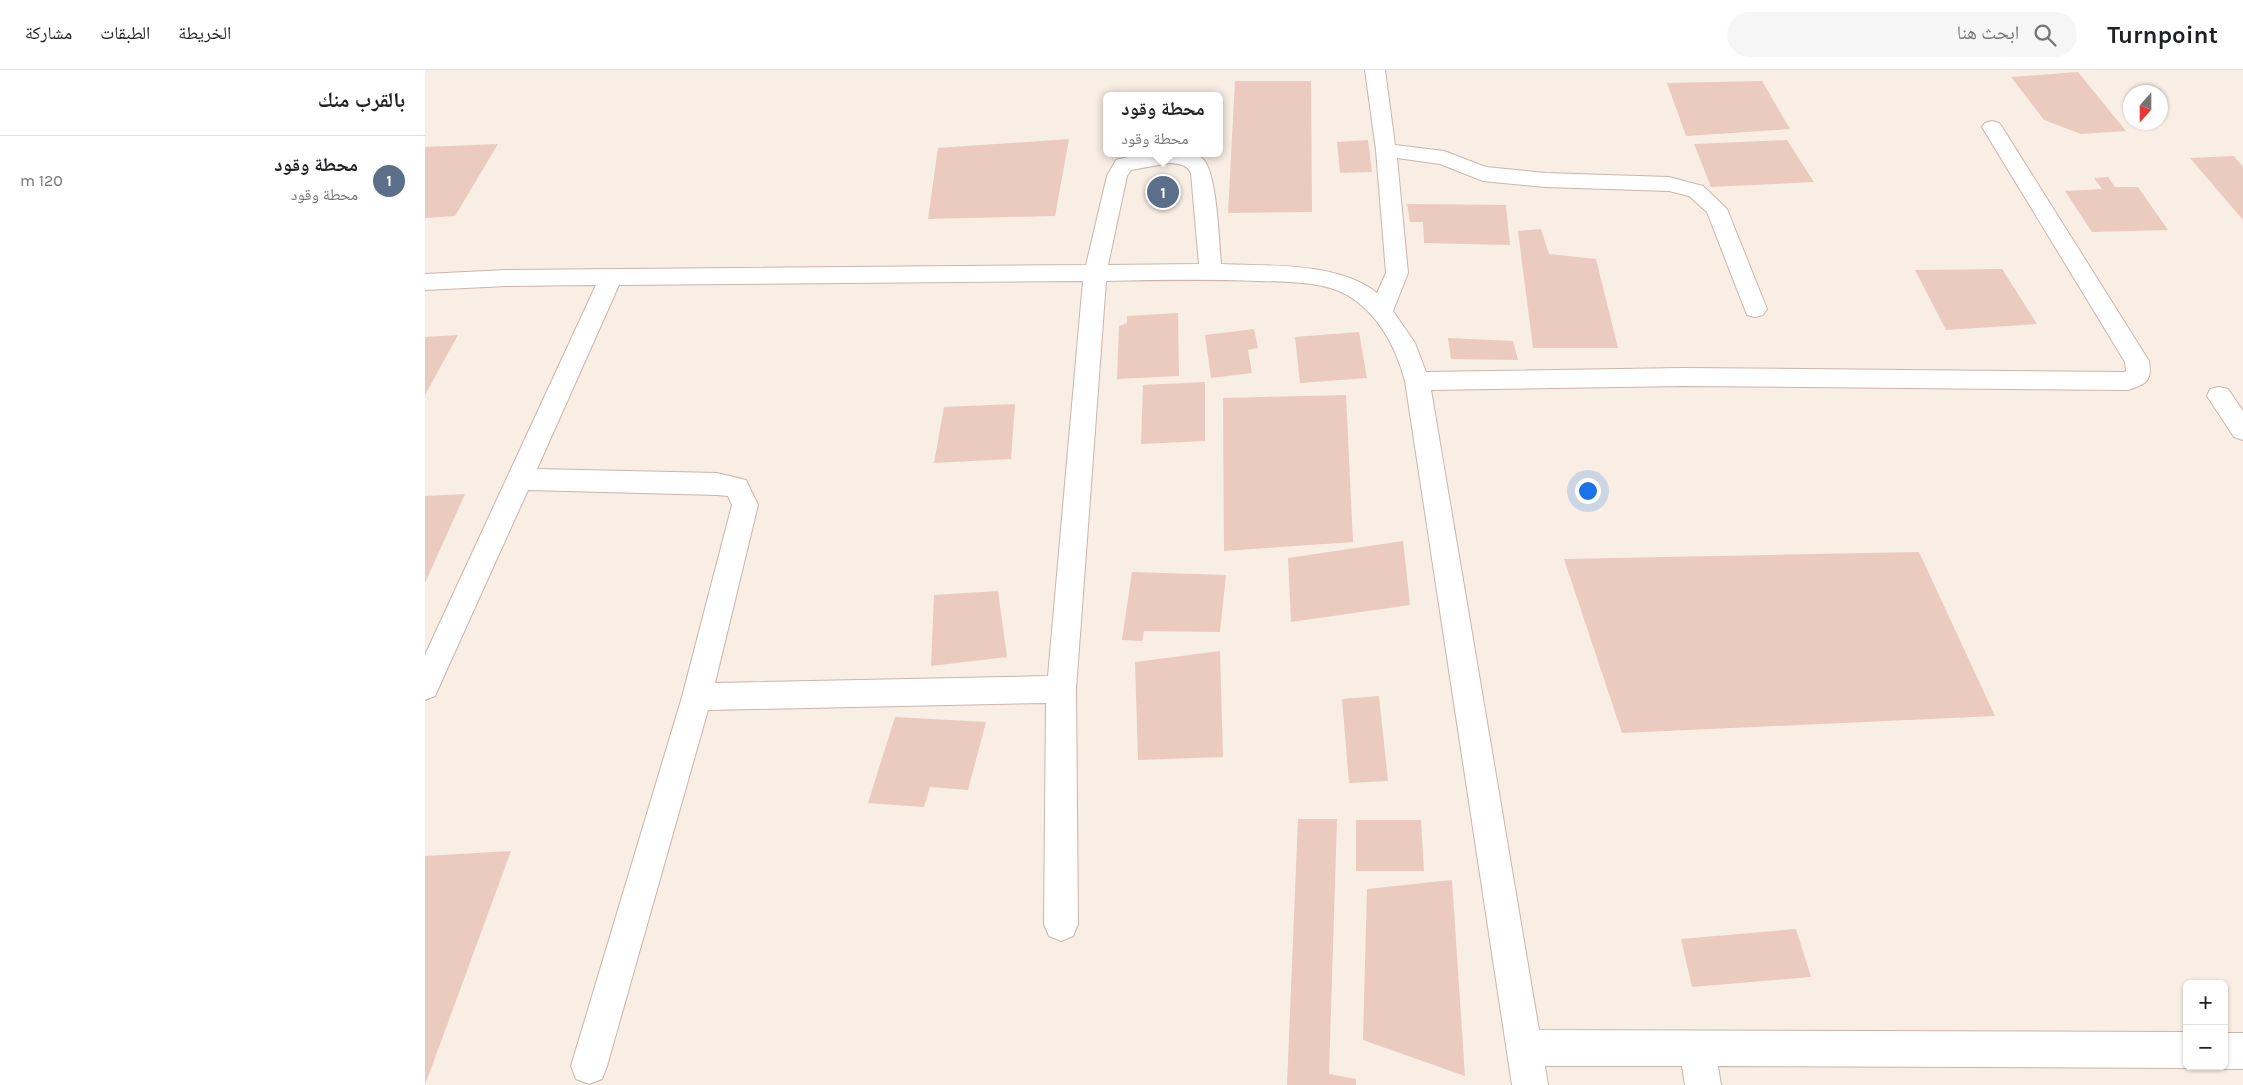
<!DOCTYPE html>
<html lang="ar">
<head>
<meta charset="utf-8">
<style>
  body { margin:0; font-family:Karla,"Noto Naskh Arabic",sans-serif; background:#f6f6f6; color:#202124; direction:rtl }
  .controls { position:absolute; right:15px; bottom:15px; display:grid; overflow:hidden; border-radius:8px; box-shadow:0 1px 4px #0004 }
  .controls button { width:45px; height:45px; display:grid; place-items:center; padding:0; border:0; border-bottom:1px solid #e0e0e0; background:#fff; color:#202124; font:25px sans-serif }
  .compass { position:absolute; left:1698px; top:15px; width:45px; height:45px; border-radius:50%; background:#fff; box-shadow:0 1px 4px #0004; rotate:201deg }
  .you { position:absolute; left:1162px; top:420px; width:18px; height:18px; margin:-12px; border:4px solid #fff; border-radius:50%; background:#1a73e8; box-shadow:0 0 0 8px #1a73e833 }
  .badge { display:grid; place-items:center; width:32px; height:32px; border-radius:50%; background:#db2777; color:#fff; font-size:16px; font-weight:700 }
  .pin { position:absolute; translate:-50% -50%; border:2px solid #fff; box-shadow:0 1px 5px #0006 }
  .popup { position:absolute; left:678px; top:22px; width:120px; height:65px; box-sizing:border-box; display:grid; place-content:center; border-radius:8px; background:#fff; filter:drop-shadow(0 1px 4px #0005); font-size:16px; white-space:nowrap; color:#757577 }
  .popup b { font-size:19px; color:#202124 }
  .popup::after { content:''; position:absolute; left:50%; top:100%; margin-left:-10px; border:10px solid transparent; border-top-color:#fff }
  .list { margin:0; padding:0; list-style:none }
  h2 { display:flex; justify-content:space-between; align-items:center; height:65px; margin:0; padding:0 20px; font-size:21px }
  h2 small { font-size:16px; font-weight:400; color:#757577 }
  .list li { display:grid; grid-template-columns:32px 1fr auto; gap:15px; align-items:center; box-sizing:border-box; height:90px; padding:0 20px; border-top:1px solid #e0e0e0 }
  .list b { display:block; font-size:19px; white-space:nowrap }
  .list p { margin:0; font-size:16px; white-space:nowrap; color:#757577 }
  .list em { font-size:16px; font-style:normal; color:#757577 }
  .icon { flex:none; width:28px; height:28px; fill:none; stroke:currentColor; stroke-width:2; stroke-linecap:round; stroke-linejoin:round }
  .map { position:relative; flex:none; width:1818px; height:1015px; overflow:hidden; direction:ltr }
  header { display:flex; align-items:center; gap:30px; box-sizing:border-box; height:70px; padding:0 25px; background:#fff; border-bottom:1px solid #e0e0e0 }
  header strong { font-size:24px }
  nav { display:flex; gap:28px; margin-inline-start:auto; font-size:18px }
  .search { width:350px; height:45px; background:#f6f6f6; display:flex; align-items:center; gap:12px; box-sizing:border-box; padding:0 18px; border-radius:28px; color:#757577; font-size:19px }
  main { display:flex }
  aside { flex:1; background:#fff }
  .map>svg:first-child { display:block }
</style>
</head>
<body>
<header>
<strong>Turnpoint</strong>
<div class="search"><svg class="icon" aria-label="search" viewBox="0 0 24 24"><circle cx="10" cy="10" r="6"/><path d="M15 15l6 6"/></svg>ابحث هنا</div>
<nav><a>الخريطة</a><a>الطبقات</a><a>مشاركة</a></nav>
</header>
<main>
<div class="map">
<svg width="1818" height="1015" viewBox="0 0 1818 1015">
  <rect width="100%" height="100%" fill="#f9eee4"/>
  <path fill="#ebcabf" d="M1653,2l48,59 -45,3 -37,-14 -33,-43z
    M810,11h76l1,131 -84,1z
    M1337,11l28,48 -104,7 -19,-53z
    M644,69l-14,77 -127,3 10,-71z
    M943,70l4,32 -32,1 -3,-31z
    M1362,70l27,42 -103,5 -17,-43z
    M73,74l-43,72 -30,2v-71z
    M1809,86l9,11v53l-53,-62z
    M1683,107l7,10h23l30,43 -76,2 -27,-41 37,-2 -8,-11z
    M982,134l99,1 4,40 -86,-2 -1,-21h-13z
    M1116,159l8,25 47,5 22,89h-85l-15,-117z
    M1577,199l35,55 -91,6 -31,-60z
    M753,243l1,63 -62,3 2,-53 8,-3v-7z
    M829,259l4,19 -10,2 4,23 -41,5 -6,-43z
    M934,262l8,46 -67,5 -5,-46z
    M33,265l-33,60v-58z
    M1023,268l65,3 5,19 -67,-1z
    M780,312v59l-64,3 2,-59z
    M921,325l7,147 -129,9 -1,-153z
    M590,334l-4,55 -77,4 10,-56z
    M40,424l-40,89v-87z
    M978,471l7,64 -119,17 -3,-64z
    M1494,482l76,164 -373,17 -58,-174z
    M707,502l94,3 -6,57 -76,-1 -2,10 -20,-1z
    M573,521l9,66 -76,9 3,-71z
    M795,581l3,106 -85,3 -3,-98z
    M954,626l9,85 -39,2 -7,-84z
    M470,647l91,5 -18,68 -38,-3 -6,20 -56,-4z
    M873,749h39l-8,255 27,5v6h-69z
    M931,750h65l3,51h-68z
    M86,781l-86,234v-229z
    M1027,810l13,196 -102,-36 4,-151z
    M1371,859l15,48 -119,10 -11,-48z"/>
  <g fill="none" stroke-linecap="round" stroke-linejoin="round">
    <g stroke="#c9b5ac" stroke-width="2">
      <path id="minor" d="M940,0h20l10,75 49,6 42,16 59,6 124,4 34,9 24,23 40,100 -4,6 -8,2 -8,-2 -40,-103 -18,-16 -20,-5 -124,-4 -62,-6 -43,-17 -43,-6 11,115 -15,38 22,32 11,29 258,-4 440,4 2,-1 -1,-9 -143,-235 3,-4 7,-2 7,2 3,4 147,234c3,20 -2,23 -21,29l-444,-4 -253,4 108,640 648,2v34h3l-3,2 -469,-2 3,19h-36l-3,-19h-137l3,19h-36l-107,-704c-9,-34 -27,-68 -58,-86 -25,-14 -62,-13 -89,-14 -51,-2 -102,-1 -152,0l-30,408 2,235 -5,12 -12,5 -12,-5 -5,-12 2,-221 -338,7 -101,356 -5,13 -13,5 -13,-5 -5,-13 111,-369 50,-192 -4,-9 -11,-1 -189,-5 -93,206 -10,4v-45l171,-370 -90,1 -81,4v-16l81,-4 580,-5 21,-89 9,-16c17,-5 73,-14 87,-1 14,13 16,83 18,105 48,2 117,-2 156,29l9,-20 -10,-123zM745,93c10,1 16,1 21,10l8,91 -91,1 19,-89 4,-6zM658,211l-35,395 -333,7 43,-178 -12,-25 -29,-7 -180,-4 82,-184z
        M1794,317l9,2 15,22v29l-9,-3 -27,-41 3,-7z
        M1799,963h19v36h-19l-6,-3h6z"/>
    </g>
    <use href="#minor" fill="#fff" fill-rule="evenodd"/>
  </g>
</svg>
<div class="controls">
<button>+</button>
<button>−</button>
</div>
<svg class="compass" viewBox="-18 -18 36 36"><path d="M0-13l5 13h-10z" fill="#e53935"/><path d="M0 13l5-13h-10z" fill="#757577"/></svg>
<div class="you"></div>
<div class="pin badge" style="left:738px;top:122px;background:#5c6f8a">1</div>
<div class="popup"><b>محطة وقود</b>محطة وقود</div>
</div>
<aside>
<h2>بالقرب منك<small></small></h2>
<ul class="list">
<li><span class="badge" style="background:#5c6f8a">1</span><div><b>محطة وقود</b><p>محطة وقود</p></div><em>120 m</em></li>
</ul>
</aside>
</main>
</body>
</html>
